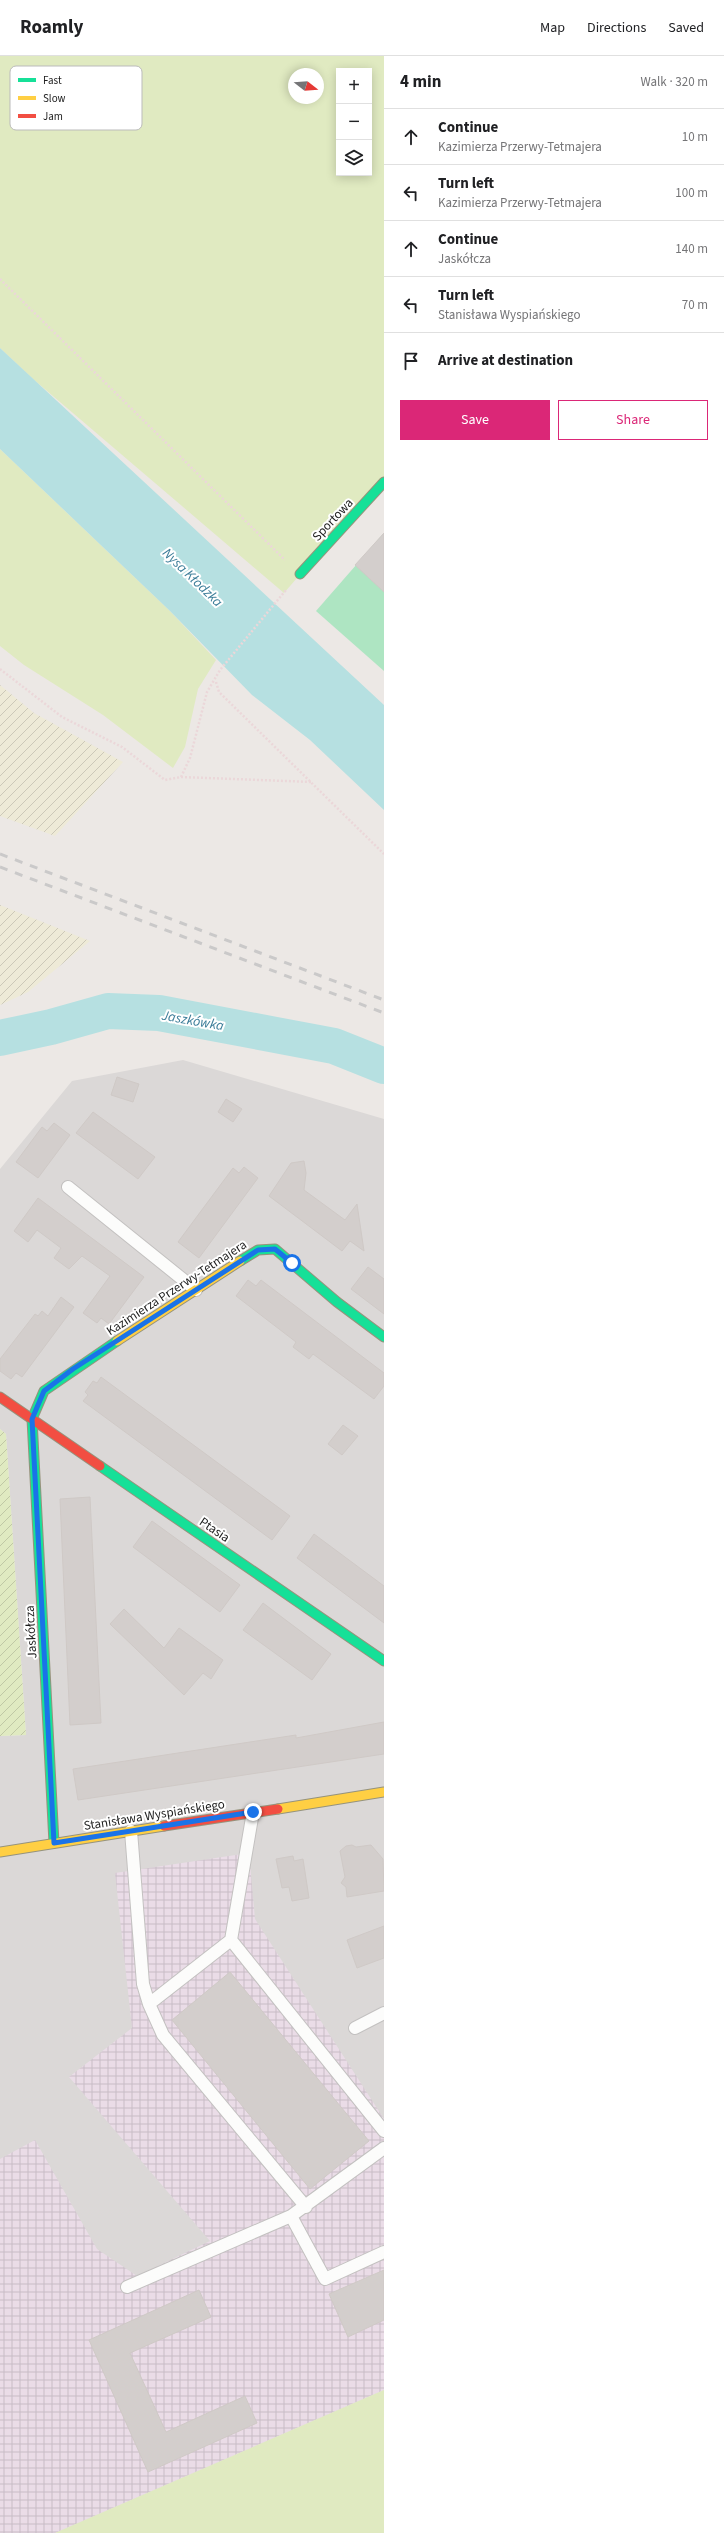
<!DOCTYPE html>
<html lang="en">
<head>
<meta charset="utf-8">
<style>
  body { margin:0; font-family:"Source Sans 3",sans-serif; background:#f6f6f6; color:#202124 }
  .controls { position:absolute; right:12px; top:12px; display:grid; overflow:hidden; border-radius:0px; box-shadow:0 2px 10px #0003 }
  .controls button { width:36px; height:36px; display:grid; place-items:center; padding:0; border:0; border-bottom:1px solid #e0e0e0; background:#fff; color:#202124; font:20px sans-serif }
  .compass { position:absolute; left:288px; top:12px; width:36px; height:36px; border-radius:50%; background:#fff; box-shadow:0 2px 10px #0003; rotate:107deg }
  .stop { position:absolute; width:12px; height:12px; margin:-9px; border:3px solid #1a73e8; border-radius:50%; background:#fff }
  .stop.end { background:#1a73e8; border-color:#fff; box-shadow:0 1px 4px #0008 }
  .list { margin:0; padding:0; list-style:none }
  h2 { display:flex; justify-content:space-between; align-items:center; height:52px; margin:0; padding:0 16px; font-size:17px }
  h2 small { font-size:13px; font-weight:400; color:#757577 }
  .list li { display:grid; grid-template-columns:26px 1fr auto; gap:12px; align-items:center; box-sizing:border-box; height:56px; padding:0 16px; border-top:1px solid #e0e0e0 }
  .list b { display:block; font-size:15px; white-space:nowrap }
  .list p { margin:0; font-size:13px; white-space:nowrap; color:#757577 }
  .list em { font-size:13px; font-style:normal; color:#757577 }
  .actions { display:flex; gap:8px; padding:12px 16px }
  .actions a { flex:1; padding:9px 0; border:1px solid #db2777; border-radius:0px; text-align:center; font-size:14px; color:#db2777 }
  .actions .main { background:#db2777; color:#fff }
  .icon { flex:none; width:22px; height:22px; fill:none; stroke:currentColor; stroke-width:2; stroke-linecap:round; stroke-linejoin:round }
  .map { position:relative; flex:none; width:384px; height:2477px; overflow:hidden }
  header { display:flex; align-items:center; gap:24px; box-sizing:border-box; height:56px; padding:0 20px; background:#fff; border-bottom:1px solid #e0e0e0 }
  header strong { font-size:19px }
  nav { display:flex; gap:22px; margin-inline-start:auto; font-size:14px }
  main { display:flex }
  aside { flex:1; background:#fff }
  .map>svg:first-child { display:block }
</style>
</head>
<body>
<header>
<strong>Roamly</strong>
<nav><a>Map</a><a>Directions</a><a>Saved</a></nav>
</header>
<main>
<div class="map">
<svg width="384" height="2477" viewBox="0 0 384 2477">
  <defs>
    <pattern id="industrial-grid" width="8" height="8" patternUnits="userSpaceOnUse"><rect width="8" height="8" fill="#eadce7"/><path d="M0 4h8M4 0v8" fill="none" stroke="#c8bcc6"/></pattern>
    <pattern id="farmland-furrows" width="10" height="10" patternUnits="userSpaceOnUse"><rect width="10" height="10" fill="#eeead7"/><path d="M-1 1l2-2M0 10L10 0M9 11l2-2" fill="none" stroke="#ccc8b8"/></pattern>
    <pattern id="garden-furrows" width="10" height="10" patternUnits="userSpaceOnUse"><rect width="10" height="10" fill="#e0eac1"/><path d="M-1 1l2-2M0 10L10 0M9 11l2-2" fill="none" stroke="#c0c8a5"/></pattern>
  </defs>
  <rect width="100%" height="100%" fill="#ece8e5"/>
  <path fill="#dbd8d7" d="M183,1004l201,59v1271l-329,143h-55v-797l26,-1 -20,-301 -6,-5v-260l72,-88z"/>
  <path fill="url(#industrial-grid)" d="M249,1797l6,66 129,200v271l-329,143h-55v-374l35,-19 62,109 40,27 73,-35 -141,-164 63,-49 -17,-155z"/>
  <path fill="url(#farmland-furrows)" d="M0,629l34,28 89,49 -68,74 -55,-20z
    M0,849l90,36 -62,51 -28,13z"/>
  <path fill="#e0eac1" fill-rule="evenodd" d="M0,0h384v422l-100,115 -251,-214 -33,-31zM339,15h30v102h-30zM294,18h24v24h-24z
    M0,393l170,162 46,49 -18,29 -13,58 -12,21 -70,-53 -79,-50 -24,-19z
    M384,2334v143h-329z"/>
  <path fill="url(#garden-furrows)" d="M0,1373l6,5 20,301 -26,1z"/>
  <path fill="#aee5c2" d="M384,477v138l-68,-60z"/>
  <path fill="#b6e0e1" d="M0,292l384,357v105l-74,-70 -58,-45 -82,-84 -170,-162z"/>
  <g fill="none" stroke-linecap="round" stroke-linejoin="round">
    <path stroke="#b6e0e1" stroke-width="36" d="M0,982l51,-11 57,-16 51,2 175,33 50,20"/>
  </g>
  <path fill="#d3cecc" stroke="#cfc9c6" d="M384,477v59l-29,-27z
    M117,1021l22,7 -6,18 -22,-7z
    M226,1043l16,10 -9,13 -15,-10z
    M93,1056l62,45 -17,22 -62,-46z
    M54,1067l16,12 -32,43 -22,-16 26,-35 5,4z
    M304,1105l2,12 -2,17 41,30 12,-16 7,47 -14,-10 -8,10 -73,-55 22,-33z
    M244,1111l14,11 -59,80 -21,-16 55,-74 6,5z
    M38,1142l106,79 -35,47 -8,-6 -4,5 -14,-10 27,-37 -28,-20 -13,13 -15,-11 7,-10 -24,-18 -9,12 -14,-11z
    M368,1211l16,12v35l-33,-25z
    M248,1224l8,6 5,-6 123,93v13l-10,13 -61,-45 -4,5 -16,-12 3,-5 -60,-46z
    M61,1241l13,10 -52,70 -6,-4 -5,6 -11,-8v-12l35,-45 3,2 4,-5 6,5z
    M101,1321l189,139 -18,24 -189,-139 5,-6 -3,-3 8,-11 4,2z
    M343,1369l15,11 -16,19 -14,-11z
    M90,1441l11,226 -31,2 -10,-226z
    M152,1465l88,64 -20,27 -87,-65z
    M314,1478l70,52v37l-87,-65z
    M263,1547l68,51 -19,26 -69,-50z
    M124,1553l40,39 15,-20 44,32 -12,19 -8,-6 -19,22 -74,-71z
    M384,1666v32l-306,46 -5,-31 223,-34v3z
    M352,1789l4,2 15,-2 12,14 1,32 -37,6 -1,-10 -5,-4 4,-6 -5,-26 6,-5z
    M293,1800l1,5 9,-2 6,39 -17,3 -3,-14 -7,1 -6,-29z
    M384,1870v32l-27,10 -10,-28z
    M230,1916l139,169 -59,48 -138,-169z
    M384,2214v50l-36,17 -19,-43z
    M199,2234l12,27 -81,36 36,79 79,-36 12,27 -109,49 -59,-132z"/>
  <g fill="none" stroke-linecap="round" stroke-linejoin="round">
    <g stroke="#c3c1c0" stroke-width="14">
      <path id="lane" d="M68,1131l128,103
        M131,1775l12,153 6,20 14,31 143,172
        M231,1884l22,-128
        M149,1948l82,-64 153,191
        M355,1972l29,-15
        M291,2160l34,63 59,-27
        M127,2231l164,-71 93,-68"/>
    </g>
    <g stroke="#96937c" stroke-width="11">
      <path id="fast" d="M300,518l84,-92
        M240,1205l18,-11 17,-1 62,53 47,35
        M100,1410l284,195
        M54,1787l-22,-424 12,-28 73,-50"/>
    </g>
    <g stroke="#96937c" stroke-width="11">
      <path id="slow" d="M117,1285l123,-80
        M278,1753l106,-17
        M0,1796l164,-26"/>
    </g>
    <g stroke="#96937c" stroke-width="11">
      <path id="jam" d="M0,1341l100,69
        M164,1770l114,-17"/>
    </g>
    <path stroke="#ebd7d9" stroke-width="2.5" stroke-dasharray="2 2" stroke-linecap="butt" d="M0,223l285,281
      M0,613l62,48 60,30 43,33 16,-3 9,-19 17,-66 13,-22 66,-80
      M216,626l3,10 165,162
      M181,721l131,5"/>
    <use href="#lane" stroke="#fcfcfb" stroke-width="12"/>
    <use href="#fast" stroke="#16e098" stroke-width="9"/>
    <use href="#slow" stroke="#ffcf43" stroke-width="9"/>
    <use href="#jam" stroke="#f24e42" stroke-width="9"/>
    <path stroke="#cac9c9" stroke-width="3" stroke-dasharray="8 8" stroke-linecap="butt" d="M0,798l384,146
      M0,811l384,146"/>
  </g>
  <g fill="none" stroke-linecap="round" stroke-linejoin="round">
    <path stroke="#1a73e8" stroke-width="5" d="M253,1756l-199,31 -22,-424 12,-28 29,-22 185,-119 17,-1 17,14"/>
  </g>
  <g text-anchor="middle" stroke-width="4" stroke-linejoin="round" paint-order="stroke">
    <g font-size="13" fill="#1d1d1d" stroke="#fff">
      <text transform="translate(332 463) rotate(-47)" y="5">Sportowa</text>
      <text transform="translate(176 1231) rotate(-33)" y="5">Kazimierza Przerwy-Tetmajera</text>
      <text transform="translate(215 1473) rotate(34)" y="5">Ptasia</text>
      <text transform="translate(30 1576) rotate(-93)" y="5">Jaskółcza</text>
      <text transform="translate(154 1758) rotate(-9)" y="5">Stanisława Wyspiańskiego</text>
    </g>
    <g font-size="14" font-style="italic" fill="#3c7d99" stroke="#fff">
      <text transform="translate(193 521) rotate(44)" y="5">Nysa Kłodzka</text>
      <text transform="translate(193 964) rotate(10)" y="5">Jaszkówka</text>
    </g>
  </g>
  <rect x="10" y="10" width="132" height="64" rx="6" fill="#fff" stroke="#bbb" stroke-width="1"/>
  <rect x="18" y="22" width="18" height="4" fill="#16e098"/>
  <rect x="18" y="40" width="18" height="4" fill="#ffcf43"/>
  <rect x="18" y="58" width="18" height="4" fill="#f24e42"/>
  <g font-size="11" fill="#1d1d1d">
    <text x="43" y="28">Fast</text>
    <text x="43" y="46">Slow</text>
    <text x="43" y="64">Jam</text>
  </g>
</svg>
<div class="controls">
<button>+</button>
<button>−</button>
<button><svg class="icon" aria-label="layers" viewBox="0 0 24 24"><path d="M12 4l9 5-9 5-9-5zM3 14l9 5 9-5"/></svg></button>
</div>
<svg class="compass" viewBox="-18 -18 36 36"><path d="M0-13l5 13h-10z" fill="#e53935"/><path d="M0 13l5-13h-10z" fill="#757577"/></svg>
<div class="stop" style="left:292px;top:1207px"></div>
<div class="stop end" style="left:253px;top:1756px"></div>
</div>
<aside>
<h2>4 min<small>Walk · 320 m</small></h2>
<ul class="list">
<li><svg class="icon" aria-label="ahead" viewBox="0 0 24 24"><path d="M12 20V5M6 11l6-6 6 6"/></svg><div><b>Continue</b><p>Kazimierza Przerwy-Tetmajera</p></div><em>10 m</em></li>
<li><svg class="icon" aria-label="left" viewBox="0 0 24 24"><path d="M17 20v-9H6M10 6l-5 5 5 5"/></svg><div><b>Turn left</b><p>Kazimierza Przerwy-Tetmajera</p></div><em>100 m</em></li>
<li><svg class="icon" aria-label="ahead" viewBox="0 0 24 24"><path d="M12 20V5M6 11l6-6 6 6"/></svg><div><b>Continue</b><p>Jaskółcza</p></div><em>140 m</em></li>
<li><svg class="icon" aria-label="left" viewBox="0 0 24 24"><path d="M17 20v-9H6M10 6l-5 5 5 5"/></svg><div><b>Turn left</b><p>Stanisława Wyspiańskiego</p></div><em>70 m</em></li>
<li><svg class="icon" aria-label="arrive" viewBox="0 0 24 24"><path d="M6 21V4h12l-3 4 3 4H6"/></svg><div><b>Arrive at destination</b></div></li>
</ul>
<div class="actions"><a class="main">Save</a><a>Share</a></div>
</aside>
</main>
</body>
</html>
